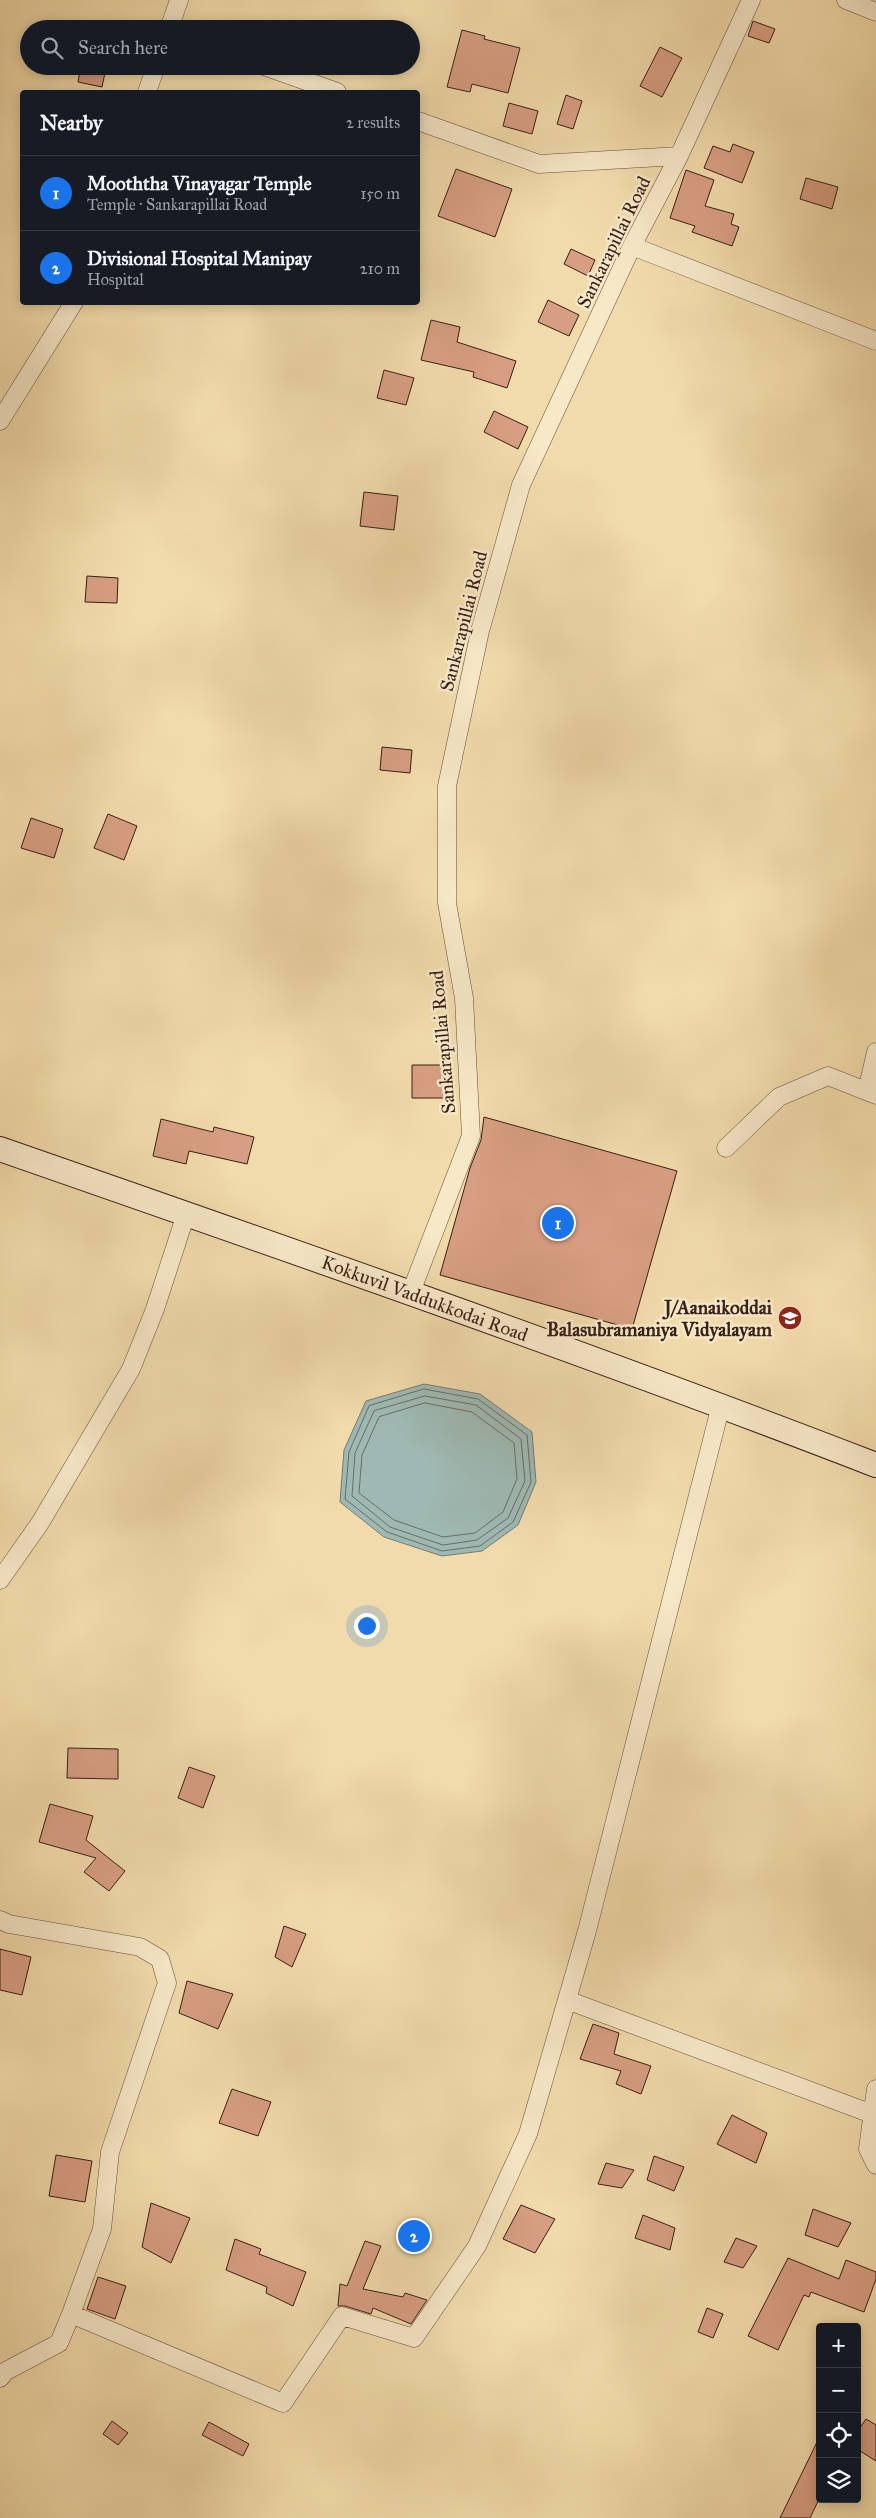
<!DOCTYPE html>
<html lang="en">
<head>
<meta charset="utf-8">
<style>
  body { margin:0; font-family:"IM FELL Great Primer",serif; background:#242831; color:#f1f3f6 }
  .controls { position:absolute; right:15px; bottom:15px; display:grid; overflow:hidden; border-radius:5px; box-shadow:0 2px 12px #0003 }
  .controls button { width:45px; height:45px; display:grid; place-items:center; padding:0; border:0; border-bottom:1px solid #363941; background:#171b24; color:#f1f3f6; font:25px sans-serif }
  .you { position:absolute; left:366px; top:1625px; width:18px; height:18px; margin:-12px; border:4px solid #fff; border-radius:50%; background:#1a73e8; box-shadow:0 0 0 8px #1a73e833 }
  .badge { display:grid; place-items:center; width:32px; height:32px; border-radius:50%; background:#1a73e8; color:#fff; font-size:16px; font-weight:700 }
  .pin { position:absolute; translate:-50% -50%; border:2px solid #fff; box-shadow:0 1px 5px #0006 }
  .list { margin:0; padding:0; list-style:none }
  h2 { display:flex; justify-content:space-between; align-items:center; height:65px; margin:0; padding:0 20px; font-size:21px }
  h2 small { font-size:16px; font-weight:400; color:#9ea1a6 }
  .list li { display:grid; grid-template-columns:32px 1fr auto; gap:15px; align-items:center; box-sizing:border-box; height:75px; padding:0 20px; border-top:1px solid #363941 }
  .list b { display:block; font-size:19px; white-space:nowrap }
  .list p { margin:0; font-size:16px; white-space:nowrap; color:#9ea1a6 }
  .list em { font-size:16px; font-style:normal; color:#9ea1a6 }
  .icon { flex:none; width:28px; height:28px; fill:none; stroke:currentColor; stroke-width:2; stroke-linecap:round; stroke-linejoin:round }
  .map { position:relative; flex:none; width:876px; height:2518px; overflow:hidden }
  .search { position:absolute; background:#171b24; box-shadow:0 2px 12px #0003; left:20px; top:20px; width:400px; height:55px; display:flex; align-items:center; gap:12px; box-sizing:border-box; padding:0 18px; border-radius:28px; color:#9ea1a6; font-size:19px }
  .panel { position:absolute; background:#171b24; box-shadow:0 2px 12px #0003; left:20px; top:90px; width:400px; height:215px; border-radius:5px }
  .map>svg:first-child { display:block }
</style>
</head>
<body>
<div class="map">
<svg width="876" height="2518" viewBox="0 0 876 2518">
  <rect width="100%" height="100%" fill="#f2dbab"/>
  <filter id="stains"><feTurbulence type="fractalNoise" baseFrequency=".004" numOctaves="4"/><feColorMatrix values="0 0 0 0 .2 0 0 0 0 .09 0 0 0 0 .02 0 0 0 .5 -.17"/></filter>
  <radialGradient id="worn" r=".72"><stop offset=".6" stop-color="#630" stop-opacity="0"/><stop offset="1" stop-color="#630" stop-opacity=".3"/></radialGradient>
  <path fill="#9eb9b3" stroke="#747b75" d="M424,1384l56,10 52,38 4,50 -18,43 -36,26 -40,5 -58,-19 -44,-35 4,-52 22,-49z"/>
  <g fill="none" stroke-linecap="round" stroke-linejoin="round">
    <path stroke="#6a6c65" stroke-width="1" d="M424,1389l54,10 49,36 4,47 -18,40 -33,24 -38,5 -55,-19 -42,-33 4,-47 20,-46z
      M425,1396l51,9 45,34 4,42 -17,37 -31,22 -34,5 -53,-18 -38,-31 3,-43 19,-42z
      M425,1403l47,9 42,31 3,36 -14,33 -28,21 -32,4 -49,-17 -35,-27 3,-38 17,-38z"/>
  </g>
  <path fill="#d89e83" stroke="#361f17" d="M753,21l22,8 -6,14 -21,-7z
    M462,30l23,6 -1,3 36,9 -12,45 -36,-9 -2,8 -23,-5z
    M660,47l22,11 -20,39 -22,-11z
    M81,66l25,2 -4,19 -24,-5z
    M566,95l16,6 -9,28 -16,-5z
    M509,103l29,8 -6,23 -29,-8z
    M733,144l21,8 -12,31 -38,-15 9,-22 17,6z
    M456,169l56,20 -17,48 -57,-21z
    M686,170l28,10 -9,26 29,8 -3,10 8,3 -7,19 -40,-14 3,-6 -25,-8z
    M806,178l32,9 -6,22 -32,-10z
    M571,249l24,11 -7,16 -24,-12z
    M548,300l31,15 -10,21 -31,-14z
    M431,320l29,7 -3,15 59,19 -9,27 -34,-11 1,-5 -53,-12z
    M384,370l30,8 -8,27 -29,-7z
    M494,411l34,16 -10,22 -34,-17z
    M364,492l34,4 -4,34 -34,-4z
    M87,576l31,2 -1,25 -32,-1z
    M382,747l30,3 -2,23 -30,-3z
    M108,814l29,12 -13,34 -30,-12z
    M31,818l32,11 -9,29 -33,-10z
    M412,1065h33v33h-33z
    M484,1117l193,54 -45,158 -192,-54 30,-107 11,-28z
    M161,1119l52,13 1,-5 40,10 -7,27 -58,-13 -3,13 -33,-8z
    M68,1748l50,1v30l-51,-1z
    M189,1767l26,9 -12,32 -25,-10z
    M50,1804l43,12 -7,24 39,31 -16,20 -25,-19 12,-14 -57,-16z
    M284,1926l22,8 -14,33 -17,-10z
    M0,1949l31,8 -9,38 -22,-5z
    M187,1981l46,13 -15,35 -39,-16z
    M593,2024l26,9 -5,21 37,12 -10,28 -25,-10 5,-13 -41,-12z
    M232,2089l39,13 -13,34 -39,-13z
    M732,2115l35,18 -11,30 -39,-19z
    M56,2155l36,6 -7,41 -36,-6z
    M654,2156l30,11 -10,24 -27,-11z
    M606,2163l28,7 -12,18 -24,-4z
    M151,2203l39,15 -19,45 -29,-16z
    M521,2205l34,14 -20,34 -32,-14z
    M813,2209l38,14 -13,24 -33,-12z
    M643,2215l32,13 -5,22 -35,-12z
    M736,2238l21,8 -14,22 -19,-6z
    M235,2239l26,10 -2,5 47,18 -13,34 -27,-13 1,-6 -41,-17z
    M365,2241l16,5 -18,43 40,8 2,-4 22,7 -16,24 -38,-16 -2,6 -26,-8h-7l2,-22 7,2z
    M788,2258l51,21 7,-19 30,12v7l-12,33 -53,-20 -2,5 -5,-2 -26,55 -30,-14z
    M98,2277l28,9 -11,33 -28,-10z
    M707,2308l16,6 -10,24 -15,-6z
    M866,2419l10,6v36l-19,-12v-17z
    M112,2421l16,12 -10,12 -15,-11z
    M209,2422l40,22 -6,12 -41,-21z
    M820,2436v61l-10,21h-30z"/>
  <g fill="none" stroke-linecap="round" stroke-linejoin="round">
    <g stroke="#654e3c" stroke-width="19">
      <path id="street" d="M846,0l30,12
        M169,29l10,-29
        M264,66l73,26
        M147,92l9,-26
        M418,121l121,43 140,-8
        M632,246l244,95
        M0,421l74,-119
        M867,1091l9,-39
        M726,1148l53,-51 49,-21 48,19
        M411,1292l60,-156 -7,-138 -17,-95v-117l33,-155 41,-146 111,-239 47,-90 72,-156
        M0,1580l40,-57 91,-154 24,-60 31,-95
        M0,1920l9,4 131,23 20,12 7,24 -57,169 -8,77 -31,85 -12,29 -53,28 -6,7
        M567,2000l305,114
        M876,2089l-8,60 8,16
        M71,2314l212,89 59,-87 72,22 63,-92 51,-112 59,-203 134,-526"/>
    </g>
    <g stroke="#361f17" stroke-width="26">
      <path id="secondary" d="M0,1149c293,102 586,204 876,316"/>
    </g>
    <use href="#street" stroke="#f7e8c8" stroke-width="18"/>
    <use href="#secondary" stroke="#f7e8c8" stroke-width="24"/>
  </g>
  <defs>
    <g id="school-disc" transform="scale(1.25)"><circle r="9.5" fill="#8f2418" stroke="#f7e8c8"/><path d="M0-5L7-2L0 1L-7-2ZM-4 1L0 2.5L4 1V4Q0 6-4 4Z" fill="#fff"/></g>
  </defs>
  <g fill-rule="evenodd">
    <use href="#school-disc" x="790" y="1318"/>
  </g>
  <g text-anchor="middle" stroke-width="5" stroke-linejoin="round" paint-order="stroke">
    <g font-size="19" fill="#361f17" stroke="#f7e8c8">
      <text transform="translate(613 242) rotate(-64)" y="7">Sankarapillai Road</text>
      <text transform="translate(463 621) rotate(-76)" y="7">Sankarapillai Road</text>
      <text transform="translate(442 1042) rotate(-95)" y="7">Sankarapillai Road</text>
      <text transform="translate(425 1298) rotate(20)" y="7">Kokkuvil Vaddukkodai Road</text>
    </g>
    <g font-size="19" font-weight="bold" fill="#361f17" stroke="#f7e8c8" text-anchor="end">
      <text x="772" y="1314">J/Aanaikoddai<tspan x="772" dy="22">Balasubramaniya Vidyalayam</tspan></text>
    </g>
  </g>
  <rect width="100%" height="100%" filter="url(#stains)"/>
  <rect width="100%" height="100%" fill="url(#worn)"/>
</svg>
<div class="controls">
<button>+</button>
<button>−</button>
<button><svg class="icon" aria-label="locate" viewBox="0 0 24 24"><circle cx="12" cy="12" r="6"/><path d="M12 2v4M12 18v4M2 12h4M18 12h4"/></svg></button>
<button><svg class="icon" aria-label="layers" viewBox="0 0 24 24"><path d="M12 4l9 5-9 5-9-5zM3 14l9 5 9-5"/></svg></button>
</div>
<div class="you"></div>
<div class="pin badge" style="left:558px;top:1223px">1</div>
<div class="pin badge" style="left:414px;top:2236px">2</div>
<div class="search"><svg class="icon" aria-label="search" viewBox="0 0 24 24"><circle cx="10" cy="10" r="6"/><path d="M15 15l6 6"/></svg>Search here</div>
<section class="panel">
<h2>Nearby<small>2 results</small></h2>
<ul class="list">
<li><span class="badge">1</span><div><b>Mooththa Vinayagar Temple</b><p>Temple · Sankarapillai Road</p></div><em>150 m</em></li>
<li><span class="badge">2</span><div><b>Divisional Hospital Manipay</b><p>Hospital</p></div><em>210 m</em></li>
</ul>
</section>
</div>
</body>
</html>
